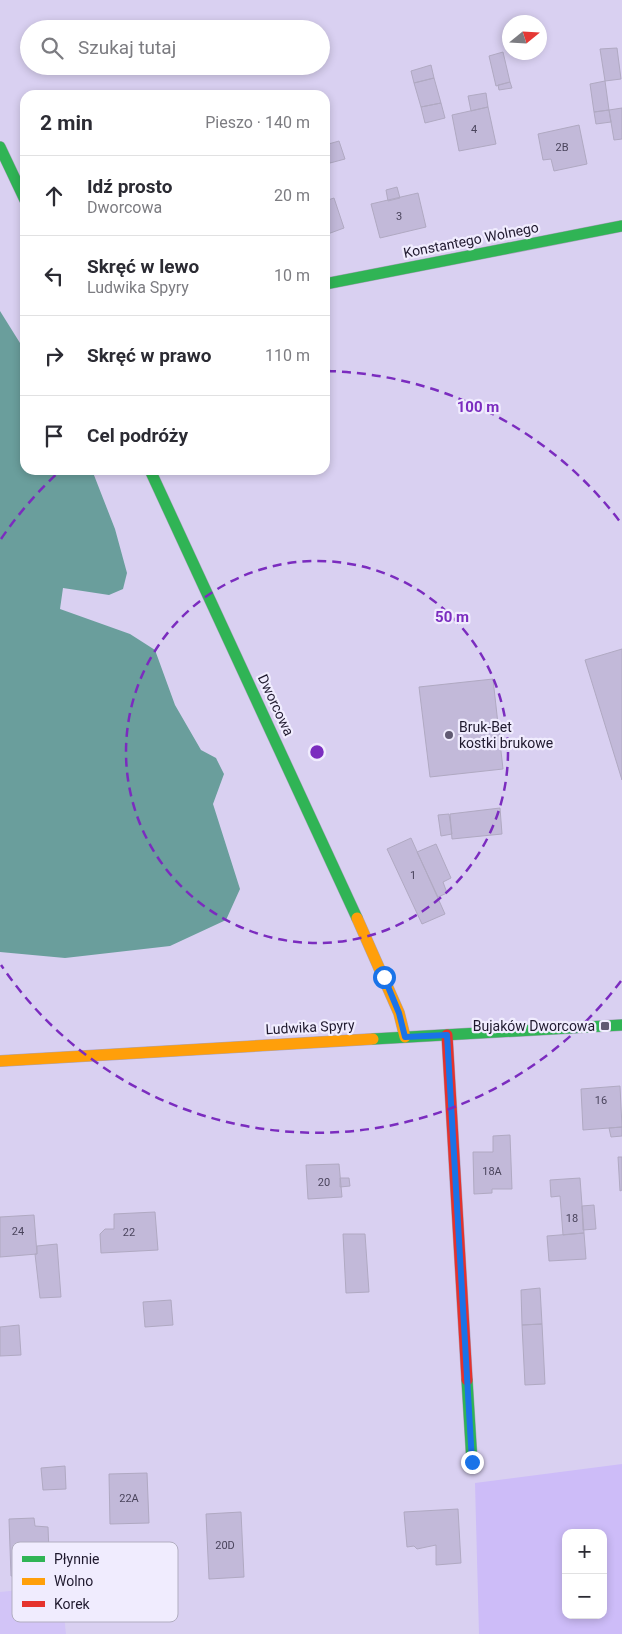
<!DOCTYPE html>
<html lang="pl">
<head>
<meta charset="utf-8">
<style>
  body { margin:0; font-family:Roboto,sans-serif; background:#f7f7f7; color:#2b2b33 }
  .controls { position:absolute; right:15px; bottom:15px; display:grid; overflow:hidden; border-radius:10px; box-shadow:0 2px 8px #0003 }
  .controls button { width:45px; height:45px; display:grid; place-items:center; padding:0; border:0; border-bottom:1px solid #e1e1e2; background:#fff; color:#2b2b33; font:25px sans-serif }
  .compass { position:absolute; left:502px; top:15px; width:45px; height:45px; border-radius:50%; background:#fff; box-shadow:0 2px 8px #0003; rotate:72deg }
  .stop { position:absolute; width:15px; height:15px; margin:-11px; border:4px solid #1a73e8; border-radius:50%; background:#fff }
  .stop.end { background:#1a73e8; border-color:#fff; box-shadow:0 1px 5px #0008 }
  .list { margin:0; padding:0; list-style:none }
  h2 { display:flex; justify-content:space-between; align-items:center; height:65px; margin:0; padding:0 20px; font-size:21px }
  h2 small { font-size:16px; font-weight:400; color:#7c7c81 }
  .list li { display:grid; grid-template-columns:32px 1fr auto; gap:15px; align-items:center; box-sizing:border-box; height:80px; padding:0 20px; border-top:1px solid #e1e1e2 }
  .list b { display:block; font-size:19px; white-space:nowrap }
  .list p { margin:0; font-size:16px; white-space:nowrap; color:#7c7c81 }
  .list em { font-size:16px; font-style:normal; color:#7c7c81 }
  .icon { flex:none; width:28px; height:28px; fill:none; stroke:currentColor; stroke-width:2; stroke-linecap:round; stroke-linejoin:round }
  .map { position:relative; flex:none; width:622px; height:1634px; overflow:hidden }
  .search { position:absolute; background:#fff; box-shadow:0 2px 8px #0003; left:20px; top:20px; width:310px; height:55px; display:flex; align-items:center; gap:12px; box-sizing:border-box; padding:0 18px; border-radius:28px; color:#7c7c81; font-size:19px }
  .panel { position:absolute; background:#fff; box-shadow:0 2px 8px #0003; left:20px; top:90px; width:310px; height:385px; border-radius:15px }
  .map>svg:first-child { display:block }
</style>
</head>
<body>
<div class="map">
<svg width="622" height="1634" viewBox="0 0 622 1634">
  <rect width="100%" height="100%" fill="#d9d0f1"/>
  <path fill="#d2c4f7" d="M61,1586l5,48h-66v-42z"/>
  <path fill="#cdbcf8" fill-rule="evenodd" d="M622,1464v170h-143l-4,-151zM566,1533h37v82h-37z"/>
  <path fill="#6a9e9c" d="M0,311l25,40v119h67l23,59 12,44 -4,16 -14,6 -46,-7 -3,21 70,25 25,16 20,55 26,45 15,8 8,16 -11,30 27,85 -14,31 -56,26 -105,12 -65,-6z"/>
  <path fill="#c2b9d9" stroke="#b0a9c2" d="M617,48l4,31 -16,2 -5,-32z
    M503,52l7,30 -14,4 -7,-30z
    M431,65l3,13 -20,5 -3,-12z
    M434,78l7,25 -20,4 -7,-24z
    M605,81l4,29 -15,2 -4,-28z
    M510,82l2,6 -13,2 -1,-5z
    M486,93l2,14 -17,4 -3,-15z
    M441,103l4,15 -20,5 -4,-16z
    M488,107l8,37 -37,7 -7,-36z
    M622,108v31l-8,1 -5,-30z
    M609,110l2,12 -15,2 -2,-12z
    M579,125l8,39 -33,7 -3,-12 -8,1 -5,-26z
    M339,141l6,18 -15,4 -5,-18z
    M397,187l3,11 -12,3 -2,-11z
    M418,193l8,34 -46,11 -9,-34z
    M334,198l10,30 -19,7v-34z
    M622,649v131l-37,-120z
    M493,679l10,90 -73,8 -11,-90z
    M500,808l2,26 -50,5 -2,-25z
    M449,814l3,20 -11,2 -3,-21z
    M411,838l34,76 -23,10 -35,-75z
    M436,844l15,34 -8,4 4,11 -9,4 -21,-45z
    M620,1086l2,41 -39,3 -2,-41z
    M622,1127v9l-11,1 -2,-9z
    M510,1135l2,54h-20v4l-18,1 -1,-42h20v-16z
    M618,1157h4v33l-2,1z
    M339,1164l3,33 -34,2 -2,-34z
    M340,1178h9l1,8 -10,1z
    M580,1178l4,55 -21,2 -3,-39 -9,1 -1,-17z
    M594,1205l2,24 -13,1 -1,-24z
    M155,1212l3,38 -57,3 -1,-19 5,-5h9v-15z
    M34,1215l3,39 -37,3v-40z
    M584,1233l2,26 -37,2 -2,-25z
    M343,1234h22l4,58 -23,1z
    M57,1244l4,53 -21,1 -5,-44h2v-8z
    M540,1288l2,36 -20,1 -1,-35z
    M171,1300l2,25 -28,2 -2,-25z
    M542,1324l3,60 -20,1 -3,-60z
    M19,1325l2,30 -21,1v-29z
    M65,1466l1,23 -23,1 -2,-22z
    M147,1473l2,50 -39,1 -1,-50z
    M458,1509l3,54 -25,2v-20l-19,4 -3,-3 -7,1 -3,-35z
    M241,1512l3,65 -35,2 -3,-65z
    M34,1518l1,8 13,1 2,49h-39l-2,-57z"/>
  <g fill="none" stroke-linecap="round" stroke-linejoin="round">
    <g stroke="#a9a2bc" stroke-width="12">
      <path id="fast" d="M0,147l25,53
        M325,284l297,-58
        M150,470l207,448
        M373,1039l249,-14
        M467,1380l5,82"/>
    </g>
    <g stroke="#a9a2bc" stroke-width="12">
      <path id="slow" d="M357,918l42,95 6,24
        M0,1061l373,-22"/>
    </g>
    <g stroke="#a9a2bc" stroke-width="12">
      <path id="jam" d="M447,1035l20,345"/>
    </g>
    <use href="#fast" stroke="#30b455" stroke-width="11"/>
    <use href="#slow" stroke="#ff9f0a" stroke-width="11"/>
    <use href="#jam" stroke="#e5322d" stroke-width="11"/>
  </g>
  <g fill="none" stroke-linecap="round" stroke-linejoin="round">
    <path stroke="#1a73e8" stroke-width="6" d="M384,977l15,36 6,24 42,-2 25,427"/>
  </g>
  <g fill="none" stroke="#7b2cbf" stroke-width="2.5" stroke-dasharray="9 6">
    <circle cx="317" cy="752" r="191"/>
    <path d="M621 981A381 381 0 0 1 1 965M1 539A381 381 0 0 1 60 471M327 371A381 381 0 0 1 621 523"/>
  </g>
  <g fill="#605972" stroke="#f0ecfe" stroke-width="2">
    <circle cx="449" cy="735" r="5"/>
    <rect x="600" y="1021" width="10" height="10" rx="2.5"/>
  </g>
  <g text-anchor="middle" stroke-width="4.5" stroke-linejoin="round" paint-order="stroke">
    <g font-size="11" fill="#4a445c">
      <text x="474" y="133">4</text>
      <text x="562" y="151">2B</text>
      <text x="399" y="220">3</text>
      <text x="413" y="879">1</text>
      <text x="601" y="1104">16</text>
      <text x="492" y="1175">18A</text>
      <text x="324" y="1186">20</text>
      <text x="572" y="1222">18</text>
      <text x="18" y="1235">24</text>
      <text x="129" y="1236">22</text>
      <text x="129" y="1502">22A</text>
      <text x="225" y="1549">20D</text>
    </g>
    <g font-size="14" fill="#1f192e" stroke="#f0ecfe">
      <text transform="translate(471 240) rotate(-11)" y="5">Konstantego Wolnego</text>
      <text transform="translate(276 705) rotate(65)" y="5">Dworcowa</text>
      <text transform="translate(310 1027) rotate(-3)" y="5">Ludwika Spyry</text>
    </g>
    <g font-size="14" fill="#1f192e" stroke="#f0ecfe" text-anchor="start">
      <text x="459" y="732">Bruk-Bet<tspan x="459" dy="16">kostki brukowe</tspan></text>
      <text x="595" y="1031" text-anchor="end">Bujaków Dworcowa</text>
    </g>
  </g>
  <rect x="12" y="1542" width="166" height="80" rx="8" fill="#f0ecfe" stroke="#b1adc0" stroke-width="1"/>
  <rect x="22" y="1556" width="23" height="6" fill="#30b455"/>
  <rect x="22" y="1578" width="23" height="7" fill="#ff9f0a"/>
  <rect x="22" y="1601" width="23" height="6" fill="#e5322d"/>
  <g font-size="14" fill="#1f192e">
    <text x="54" y="1564">Płynnie</text>
    <text x="54" y="1586">Wolno</text>
    <text x="54" y="1609">Korek</text>
  </g>
  <circle cx="317" cy="752" r="8" fill="#7b2cbf" stroke="#f0ecfe" stroke-width="2.5"/>
  <g font-size="15" text-anchor="middle" font-weight="bold" fill="#7b2cbf" stroke="#f0ecfe" stroke-width="4.5" stroke-linejoin="round" paint-order="stroke">
    <text x="478" y="412">100 m</text>
    <text x="452" y="622">50 m</text>
  </g>
</svg>
<div class="controls">
<button>+</button>
<button>−</button>
</div>
<svg class="compass" viewBox="-18 -18 36 36"><path d="M0-13l5 13h-10z" fill="#e53935"/><path d="M0 13l5-13h-10z" fill="#7c7c81"/></svg>
<div class="stop" style="left:384px;top:977px"></div>
<div class="stop end" style="left:472px;top:1462px"></div>
<div class="search"><svg class="icon" aria-label="search" viewBox="0 0 24 24"><circle cx="10" cy="10" r="6"/><path d="M15 15l6 6"/></svg>Szukaj tutaj</div>
<section class="panel">
<h2>2 min<small>Pieszo · 140 m</small></h2>
<ul class="list">
<li><svg class="icon" aria-label="ahead" viewBox="0 0 24 24"><path d="M12 20V5M6 11l6-6 6 6"/></svg><div><b>Idź prosto</b><p>Dworcowa</p></div><em>20 m</em></li>
<li><svg class="icon" aria-label="left" viewBox="0 0 24 24"><path d="M17 20v-9H6M10 6l-5 5 5 5"/></svg><div><b>Skręć w lewo</b><p>Ludwika Spyry</p></div><em>10 m</em></li>
<li><svg class="icon" aria-label="right" viewBox="0 0 24 24"><path d="M7 20v-9h11M14 6l5 5-5 5"/></svg><div><b>Skręć w prawo</b></div><em>110 m</em></li>
<li><svg class="icon" aria-label="arrive" viewBox="0 0 24 24"><path d="M6 21V4h12l-3 4 3 4H6"/></svg><div><b>Cel podróży</b></div></li>
</ul>
</section>
</div>
</body>
</html>
